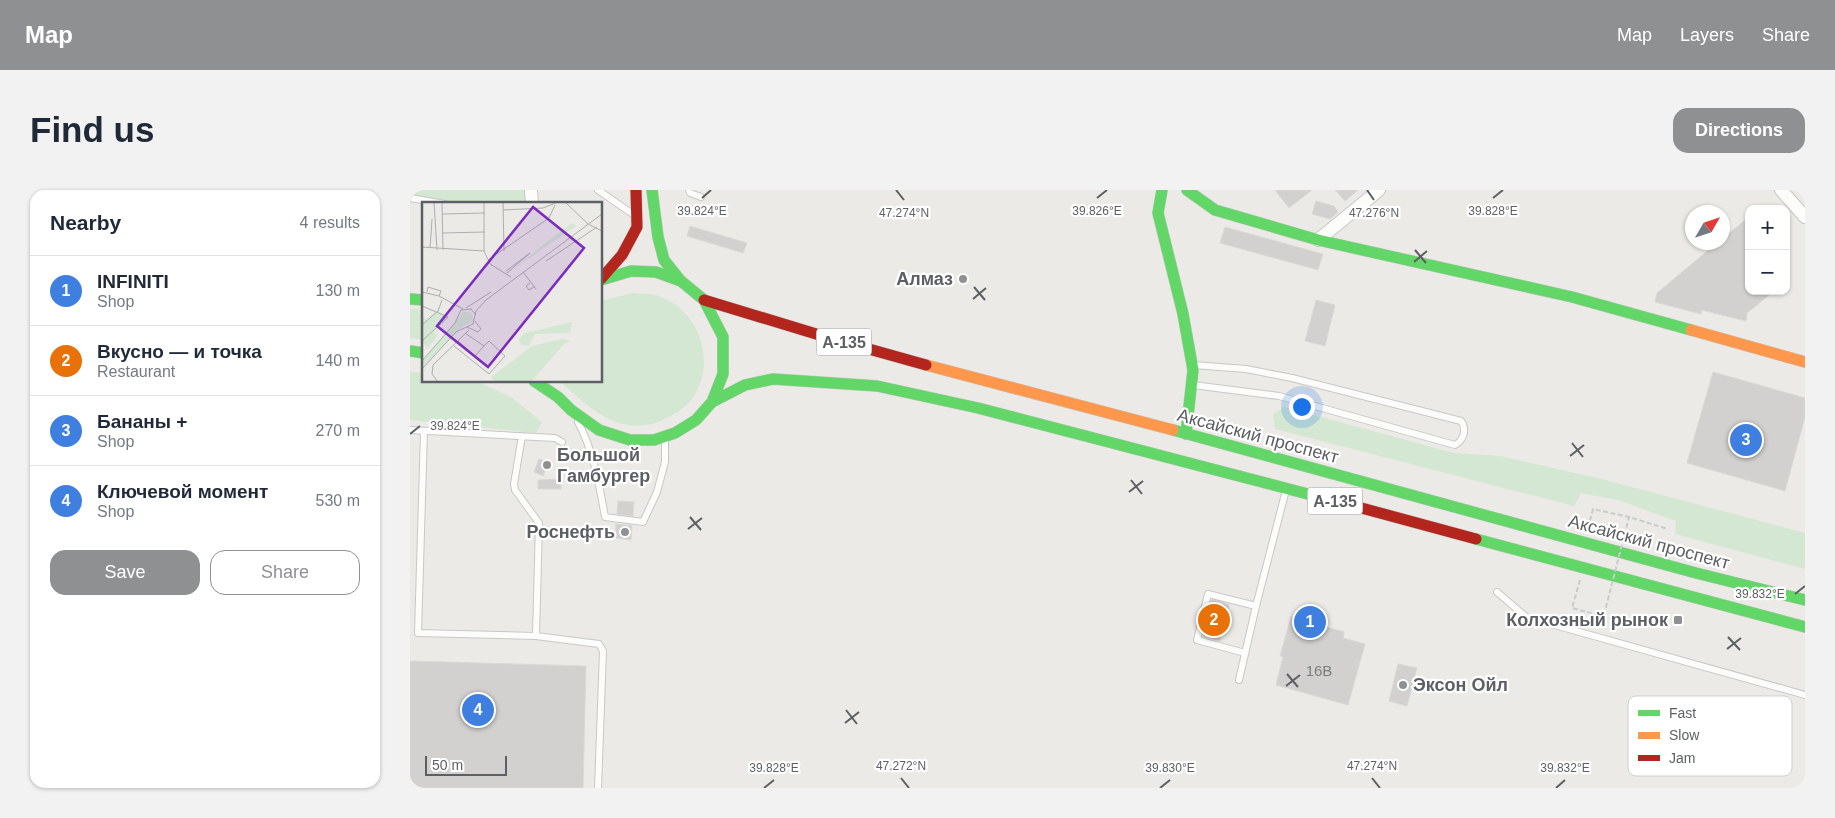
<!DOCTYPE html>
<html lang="en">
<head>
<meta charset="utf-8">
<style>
  body { margin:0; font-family:Arial,sans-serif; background:#f2f2f3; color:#1f2937 }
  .controls { position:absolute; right:15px; top:15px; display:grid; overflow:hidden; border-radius:10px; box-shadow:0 1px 4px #0004 }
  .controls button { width:45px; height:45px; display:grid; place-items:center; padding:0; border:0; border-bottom:1px solid #e0e1e3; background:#fff; color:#1f2937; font:25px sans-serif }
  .compass { position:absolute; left:1275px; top:15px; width:45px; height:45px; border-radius:50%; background:#fff; box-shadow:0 1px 4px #0004; rotate:51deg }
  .scale { position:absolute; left:15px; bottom:12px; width:82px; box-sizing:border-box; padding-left:5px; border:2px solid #5c5f63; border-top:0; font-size:14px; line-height:18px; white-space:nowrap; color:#5c5f63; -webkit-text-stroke:4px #fff; paint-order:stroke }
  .you { position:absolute; left:891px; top:216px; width:18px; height:18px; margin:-12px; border:4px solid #fff; border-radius:50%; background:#1a73e8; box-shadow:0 0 0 8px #1a73e833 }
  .badge { display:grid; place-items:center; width:32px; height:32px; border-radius:50%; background:#8e9091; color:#fff; font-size:16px; font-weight:700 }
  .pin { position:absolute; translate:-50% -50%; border:2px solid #fff; box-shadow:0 1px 5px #0006 }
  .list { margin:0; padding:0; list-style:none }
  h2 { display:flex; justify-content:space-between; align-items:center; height:65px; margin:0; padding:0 20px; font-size:21px }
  h2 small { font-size:16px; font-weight:400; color:#747a83 }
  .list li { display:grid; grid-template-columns:32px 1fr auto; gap:15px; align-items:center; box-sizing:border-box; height:70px; padding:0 20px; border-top:1px solid #e0e1e3 }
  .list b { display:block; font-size:19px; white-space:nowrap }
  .list p { margin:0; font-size:16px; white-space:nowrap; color:#747a83 }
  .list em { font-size:16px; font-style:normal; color:#747a83 }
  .actions { display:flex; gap:10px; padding:15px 20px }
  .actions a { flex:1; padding:11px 0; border:1px solid #8e9091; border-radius:15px; text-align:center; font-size:18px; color:#8e9091 }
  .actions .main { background:#8e9091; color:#fff }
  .map { position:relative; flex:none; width:1395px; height:598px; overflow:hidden; border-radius:15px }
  header { display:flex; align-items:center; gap:30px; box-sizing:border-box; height:70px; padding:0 25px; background:#8e9091; color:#fff }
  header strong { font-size:24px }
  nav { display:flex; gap:28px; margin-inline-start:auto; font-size:18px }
  .intro { display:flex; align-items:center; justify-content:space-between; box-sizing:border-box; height:120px; padding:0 30px }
  h1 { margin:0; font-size:35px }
  .button { padding:12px 22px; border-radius:15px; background:#8e9091; color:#fff; font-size:18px; font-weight:700 }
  main { display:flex; gap:30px; padding:0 30px }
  aside { flex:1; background:#fff; border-radius:15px; box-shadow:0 1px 4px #0004 }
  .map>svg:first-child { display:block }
</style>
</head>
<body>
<header>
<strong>Map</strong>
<nav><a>Map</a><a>Layers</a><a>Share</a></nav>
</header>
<div class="intro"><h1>Find us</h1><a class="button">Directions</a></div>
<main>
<aside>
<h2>Nearby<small>4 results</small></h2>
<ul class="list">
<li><span class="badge" style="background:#3f7fe0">1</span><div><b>INFINITI</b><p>Shop</p></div><em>130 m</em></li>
<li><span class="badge" style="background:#e8710a">2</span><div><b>Вкусно — и точка</b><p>Restaurant</p></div><em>140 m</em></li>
<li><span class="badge" style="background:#3f7fe0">3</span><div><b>Бананы +</b><p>Shop</p></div><em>270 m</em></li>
<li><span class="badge" style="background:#3f7fe0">4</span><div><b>Ключевой момент</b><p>Shop</p></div><em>530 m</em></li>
</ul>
<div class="actions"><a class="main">Save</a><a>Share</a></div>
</aside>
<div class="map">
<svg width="1395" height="598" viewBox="0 0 1395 598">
  <rect width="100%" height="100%" fill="#ebeae6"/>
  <path fill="#d4e7d2" d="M0,0h126l1,14h-113l-14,-2z
    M222,103c7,1 16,0 23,2 44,12 64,69 36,105 -8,10 -18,15 -28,20 -16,8 -36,7 -52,0 -19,-8 -36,-26 -52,-39h42v-80z
    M0,119l14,1v30l-14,-2z
    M0,182l14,1v8h52l35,16 31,25 -6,11 -126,-13z
    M874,217l170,46 46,3 102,23 203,54v36l-130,-35 1,-13 -58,-21 -37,-7 -7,13 -299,-77 -2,-15z"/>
  <path fill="#d2d1cf" stroke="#dad9d5" d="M865,0h37l-23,18z
    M925,0h23l-13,11z
    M906,11l18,5 4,6 -8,7 -18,-5z
    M1339,27v74h25l-27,22 -1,8 -44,-11 -1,4 -46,-12 2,-9 61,-51h4v-3z
    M280,36l57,17 -4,10 -56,-17z
    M815,37l98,27 -5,16 -98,-27z
    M906,110l19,5 -10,41 -20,-5z
    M1303,182l92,26v19l-20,74 -98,-28z
    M129,269l9,3 -5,14 -9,-4z
    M151,289v10h-23v-9z
    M208,311l16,1 -1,14 -16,-2z
    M206,334l16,2 -1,14 -16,-2z
    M802,410l17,5 -9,36 -17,-5z
    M881,427l53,15 -1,6 22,6 -17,61 -72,-20 7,-28 -3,-1z
    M0,471l176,5 -3,122h-173z
    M988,474l19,4 -10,38 -18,-5z"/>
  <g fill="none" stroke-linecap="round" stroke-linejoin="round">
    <g stroke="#c8c8c8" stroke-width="8">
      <path id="lane" d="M188,0l36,25
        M279,0l1,3 11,4
        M0,8l35,6
        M783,195l86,11 176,49c9,-5 12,-16 6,-24l-169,-43 -46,-9 -53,-4
        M168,232c16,30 21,62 27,95l38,5 14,-30 8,-30v-24
        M0,240l145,8 7,4
        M14,241l-6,202 118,3 3,-113 -24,-33 -1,-6 8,-48
        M1087,402l29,25 279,78
        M126,446l63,8 4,7 -5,137
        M835,463l-48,-13 11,-46 48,12
        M829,490l17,-74 30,-116"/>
    </g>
    <g stroke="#c8c8c8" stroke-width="14">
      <path id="street" d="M121,0l1,14
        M1371,0l24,27
        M908,50l61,-50"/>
    </g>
    <g stroke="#c8c8c7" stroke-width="12">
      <path id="fast" d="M242,0l6,47 6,23 16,20
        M752,0l-4,23 25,101 10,56 -7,64
        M777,0l28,20 103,30 254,57 119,33
        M0,109l14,1
        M0,161l14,2
        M124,191l24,16 13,13 28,20 31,10h24l21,-7 21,-13 16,-18 11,-28v-37l-19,-37 -23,-19 -25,-9 -25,-1 -30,9
        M302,212l33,-17 28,-6 104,7 101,22 376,98
        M763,240l523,143 109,27
        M1066,349l329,88"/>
    </g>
    <g stroke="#c8c8c7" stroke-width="12">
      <path id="slow" d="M1281,140l114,32
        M516,175l247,65"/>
    </g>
    <g stroke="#c8c8c7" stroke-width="12">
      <path id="jam" d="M191,89l21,-24 15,-28 -1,-37
        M294,110l122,37 100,28
        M944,316l122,33"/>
    </g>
    <path stroke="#c8ccca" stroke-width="2" stroke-dasharray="5 2.5" stroke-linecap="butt" d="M1178,338l5,-19 36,8 39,12
      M1170,390l-8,28 60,16"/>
    <use href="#lane" stroke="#fcfcfb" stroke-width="6"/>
    <use href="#street" stroke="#fcfcfb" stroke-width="12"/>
    <use href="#fast" stroke="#63d668" stroke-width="11"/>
    <use href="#slow" stroke="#ff974d" stroke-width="11"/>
    <use href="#jam" stroke="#b3261e" stroke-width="11"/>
    <path stroke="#c8ccca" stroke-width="2" stroke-dasharray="5 2.5" stroke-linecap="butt" d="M1194,425l25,-98"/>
  </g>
  <path fill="none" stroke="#5c5f63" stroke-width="2" d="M486,0l8,10M957,0l7,10M292,8l9,-8M687,8l10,-8M1083,8l10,-8M1005,60l11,13M1004,72l13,-11M564,97l11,13M563,109l13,-11M0,244l10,-8M1162,253l11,14M1160,266l14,-11M721,290l11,14M719,302l14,-11M280,327l11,13M278,339l14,-11M1385,404l10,-8M1318,447l12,13M1317,459l14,-11M877,484l11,13M876,496l14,-11M436,520l11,14M435,533l14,-11M491,588l8,10M962,588l8,10M354,598l10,-8M750,598l10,-8M1146,598l9,-8"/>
  <g fill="#8e9091" stroke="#fff" stroke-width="2">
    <circle cx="553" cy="89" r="5"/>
    <circle cx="137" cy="275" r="5"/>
    <circle cx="215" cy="342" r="5"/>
    <rect x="1263" y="425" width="10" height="10" rx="2.5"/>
    <circle cx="993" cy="495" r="5"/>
  </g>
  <g text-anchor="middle" stroke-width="4.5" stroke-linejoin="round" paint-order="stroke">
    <g font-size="15" fill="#7b7d7f">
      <text x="909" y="486">16В</text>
    </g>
    <g fill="#fff" stroke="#8d8f92" stroke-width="1">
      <rect x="406.5" y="138.5" width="55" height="27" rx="4"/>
      <rect x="897.5" y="297.5" width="55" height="27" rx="4"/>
    </g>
    <g font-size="16" font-weight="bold" fill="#5c5f63">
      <text x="434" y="158">А-135</text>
      <text x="925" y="317">А-135</text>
    </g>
    <g font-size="18" font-weight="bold" fill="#5c5f63" stroke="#fff" text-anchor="end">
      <text x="543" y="95">Алмаз</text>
      <text x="147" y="271" text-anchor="start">Большой<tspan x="147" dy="21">Гамбургер</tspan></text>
      <text x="205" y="348">Роснефть</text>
      <text x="1258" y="436">Колхозный рынок</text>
      <text x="1003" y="501" text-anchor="start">Эксон Ойл</text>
    </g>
    <g font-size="18" fill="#5c5f63" stroke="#fff">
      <text transform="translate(848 246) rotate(15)" y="6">Аксайский проспект</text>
      <text transform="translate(1239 352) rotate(15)" y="6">Аксайский проспект</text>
    </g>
  </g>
  <g transform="translate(12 12)">
    <rect width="180" height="180" fill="#ebeae6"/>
    <path d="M150,21l4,3 -61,42 29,-24zM15,108l12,7 -16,15 5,3 -10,13 -6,-6v-25l5,2zM41,110h8l3,9 -12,6 -40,41v-6zM150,120l-2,11 -35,1 -6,12 -9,-2 -1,-5 6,-6zM140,137l9,2 -7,3 -33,38h-37l-3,-5 41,-31z" fill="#d4e7d2"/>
    <path fill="none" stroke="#aeaeae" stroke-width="1" d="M12,0l3,48M20,0l1,48M62,0v49l6,13 21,13M81,0l1,49M143,0l23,22 14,7M81,8l40,-2 15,-6M20,12l43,-1M20,31l43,-1M0,45l62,4M8,46l2,-29M66,58l61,-42 6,-13M124,59l51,-34M84,69l24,-18 -23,20M101,70l13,17M108,81l-4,3 3,4 5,-3M0,90l17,4 24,13M5,90l1,-5 13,4 -2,5M0,104l26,11 -26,24M44,106l25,-16M0,123l16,-14 4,-11M45,125l11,5 3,-3 -6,-8M36,139l17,15 9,-10 -19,-13M32,144l35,28 16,-18 -16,-15 -5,5M0,159l33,-38 6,-13 10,-1 5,6M11,163l36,-35M11,163l-1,9 6,8M0,167l34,-37 17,-8 3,-13 10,-11 116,-86"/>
    <path fill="#7b2cbf" fill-opacity="0.15" stroke="#7b2cbf" stroke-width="2.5" d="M111,5l51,41 -96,119 -51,-41z"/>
    <rect width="180" height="180" fill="none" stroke="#5c5f63" stroke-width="2.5"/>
  </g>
  <rect x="1218" y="506" width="164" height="80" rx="8" fill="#fff" stroke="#cecfd0" stroke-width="1"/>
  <rect x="1228" y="520" width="22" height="6" fill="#63d668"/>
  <rect x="1228" y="542" width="22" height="7" fill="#ff974d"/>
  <rect x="1228" y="565" width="22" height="6" fill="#b3261e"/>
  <g font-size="14" fill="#5c5f63">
    <text x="1259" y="528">Fast</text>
    <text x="1259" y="550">Slow</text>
    <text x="1259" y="573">Jam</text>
  </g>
  <g font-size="12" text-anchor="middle" fill="#5c5f63" stroke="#fff" stroke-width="4.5" stroke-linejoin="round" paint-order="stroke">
    <text x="1083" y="25">39.828°E</text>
    <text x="292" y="25">39.824°E</text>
    <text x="687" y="25">39.826°E</text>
    <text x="494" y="27">47.274°N</text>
    <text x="964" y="27">47.276°N</text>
    <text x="45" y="240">39.824°E</text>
    <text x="1350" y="408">39.832°E</text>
    <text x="491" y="580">47.272°N</text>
    <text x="962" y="580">47.274°N</text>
    <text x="364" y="582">39.828°E</text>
    <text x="760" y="582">39.830°E</text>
    <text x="1155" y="582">39.832°E</text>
  </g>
</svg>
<div class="controls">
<button>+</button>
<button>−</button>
</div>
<svg class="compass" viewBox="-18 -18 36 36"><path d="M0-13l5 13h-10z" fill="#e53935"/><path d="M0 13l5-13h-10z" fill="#747a83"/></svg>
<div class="scale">50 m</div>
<div class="you"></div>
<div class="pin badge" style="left:900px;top:432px;background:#3f7fe0">1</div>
<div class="pin badge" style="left:804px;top:430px;background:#e8710a">2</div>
<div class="pin badge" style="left:1336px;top:250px;background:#3f7fe0">3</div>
<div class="pin badge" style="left:68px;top:520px;background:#3f7fe0">4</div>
</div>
</main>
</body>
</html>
